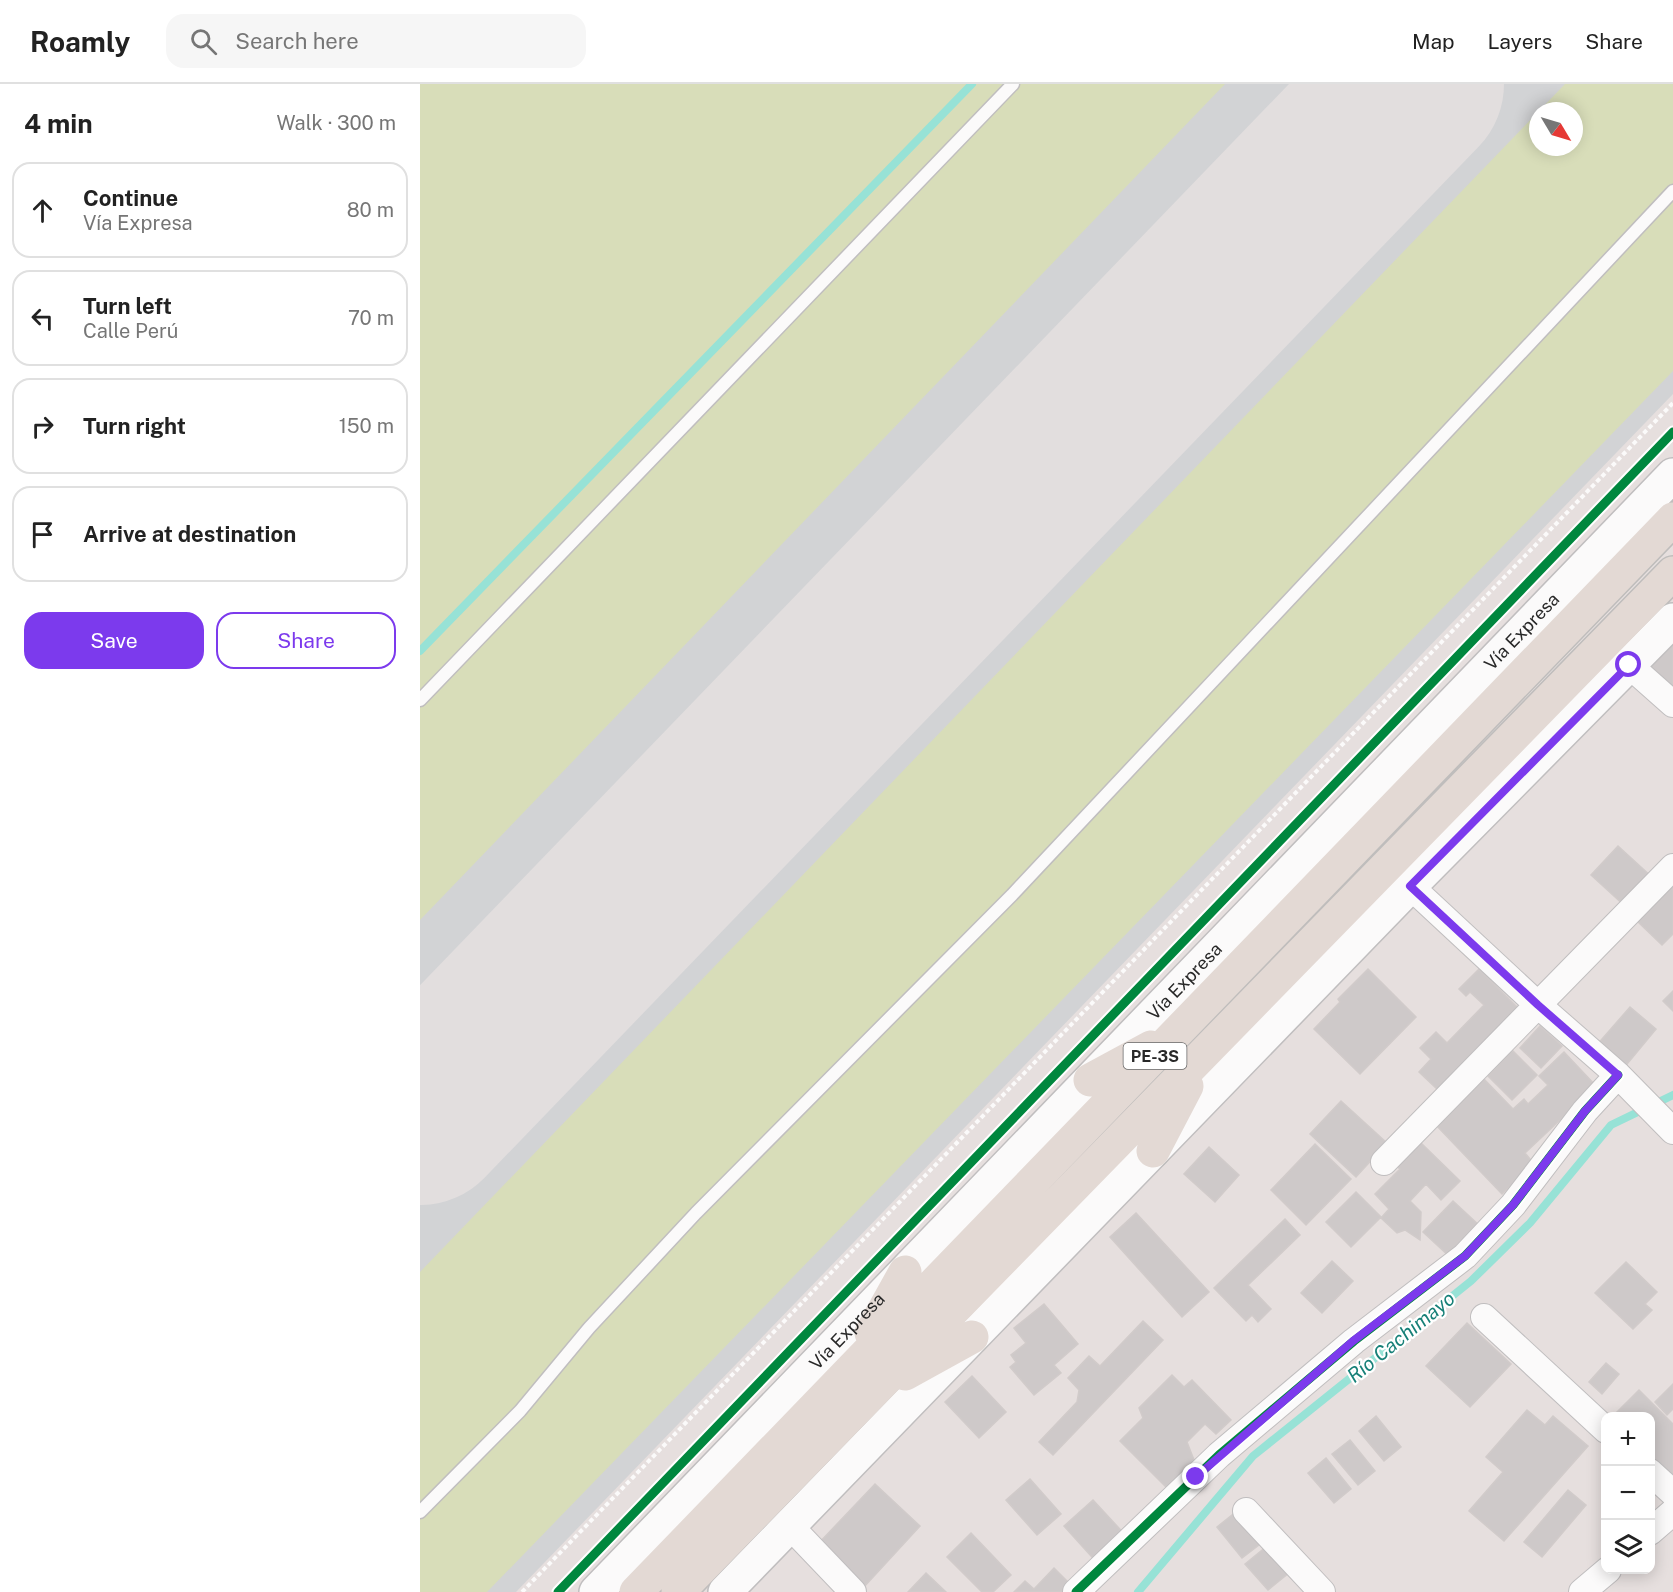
<!DOCTYPE html>
<html lang="en">
<head>
<meta charset="utf-8">
<style>
  body { margin:0; font-family:"Public Sans",sans-serif; background:#f6f6f6; color:#222 }
  .controls { position:absolute; right:18px; bottom:18px; display:grid; overflow:hidden; border-radius:12px; box-shadow:0 3px 15px #0003 }
  .controls button { width:54px; height:54px; display:grid; place-items:center; padding:0; border:0; border-bottom:2px solid #e0e0e0; background:#fff; color:#222; font:30px sans-serif }
  .compass { position:absolute; left:1109px; top:18px; width:54px; height:54px; border-radius:50%; background:#fff; box-shadow:0 3px 15px #0003; rotate:128deg }
  .stop { position:absolute; width:18px; height:18px; margin:-14px; border:4px solid #7c3aed; border-radius:50%; background:#fff }
  .stop.end { background:#7c3aed; border-color:#fff; box-shadow:0 2px 6px #0008 }
  .list { margin:0; padding:0; list-style:none }
  h2 { display:flex; justify-content:space-between; align-items:center; height:78px; margin:0; padding:0 24px; font-size:26px }
  h2 small { font-size:20px; font-weight:400; color:#767676 }
  .list li { display:grid; grid-template-columns:39px 1fr auto; gap:18px; align-items:center; box-sizing:border-box; height:96px; margin:0 12px 12px; padding:0 12px; border:2px solid #e0e0e0; border-radius:18px }
  .list b { display:block; font-size:22px; white-space:nowrap }
  .list p { margin:0; font-size:20px; white-space:nowrap; color:#767676 }
  .list em { font-size:20px; font-style:normal; color:#767676 }
  .actions { display:flex; gap:12px; padding:18px 24px }
  .actions a { flex:1; padding:14px 0; border:2px solid #7c3aed; border-radius:18px; text-align:center; font-size:21px; color:#7c3aed }
  .actions .main { background:#7c3aed; color:#fff }
  .icon { flex:none; width:33px; height:33px; fill:none; stroke:currentColor; stroke-width:2; stroke-linecap:round; stroke-linejoin:round }
  .map { position:relative; flex:none; width:1253px; height:1508px; overflow:hidden }
  header { display:flex; align-items:center; gap:36px; box-sizing:border-box; height:84px; padding:0 30px; background:#fff; border-bottom:2px solid #e0e0e0 }
  header strong { font-size:28px }
  nav { display:flex; gap:33px; margin-inline-start:auto; font-size:21px }
  .search { width:420px; height:54px; background:#f6f6f6; display:flex; align-items:center; gap:15px; box-sizing:border-box; padding:0 21px; border-radius:18px; color:#767676; font-size:22px }
  main { display:flex }
  aside { flex:1; background:#fff }
  .map>svg:first-child { display:block }
</style>
</head>
<body>
<header>
<strong>Roamly</strong>
<div class="search"><svg class="icon" aria-label="search" viewBox="0 0 24 24"><circle cx="10" cy="10" r="6"/><path d="M15 15l6 6"/></svg>Search here</div>
<nav><a>Map</a><a>Layers</a><a>Share</a></nav>
</header>
<main>
<aside>
<h2>4 min<small>Walk · 300 m</small></h2>
<ul class="list">
<li><svg class="icon" aria-label="ahead" viewBox="0 0 24 24"><path d="M12 20V5M6 11l6-6 6 6"/></svg><div><b>Continue</b><p>Vía Expresa</p></div><em>80 m</em></li>
<li><svg class="icon" aria-label="left" viewBox="0 0 24 24"><path d="M17 20v-9H6M10 6l-5 5 5 5"/></svg><div><b>Turn left</b><p>Calle Perú</p></div><em>70 m</em></li>
<li><svg class="icon" aria-label="right" viewBox="0 0 24 24"><path d="M7 20v-9h11M14 6l5 5-5 5"/></svg><div><b>Turn right</b></div><em>150 m</em></li>
<li><svg class="icon" aria-label="arrive" viewBox="0 0 24 24"><path d="M6 21V4h12l-3 4 3 4H6"/></svg><div><b>Arrive at destination</b></div></li>
</ul>
<div class="actions"><a class="main">Save</a><a>Share</a></div>
</aside>
<div class="map">
<svg width="1253" height="1508" viewBox="0 0 1253 1508">
  <rect width="100%" height="100%" fill="#e6dfde"/>
  <path fill="#d2d3d5" fill-rule="evenodd" d="M0,0h1253v310l-1157,1198h-96zM1118,27h36v36h-36z"/>
  <path fill="#d8ddb9" d="M0,0h805l-805,836z
    M1145,0h108v287l-1186,1221h-67v-320l1118,-1160v35h36v-36h-35z"/>
  <g fill="none" stroke-linecap="round" stroke-linejoin="round">
    <path stroke="#97e2d6" stroke-width="8" d="M0,567l552,-567
      M718,1508l115,-136 218,-175 59,-58 81,-98 62,-30"/>
    <path stroke="#e2dede" stroke-width="180" d="M0,1031l994,-1031"/>
  </g>
  <path fill="#cec9c9" stroke="#d1cbca" stroke-width="1.5" d="M1253,551v55l-27,-21z
    M1198,762l35,32 -27,29 -35,-32z
    M1253,801v49l-11,11 -25,-24z
    M948,885l48,48 -56,57 -46,-45 26,-27 -2,-3z
    M1059,885l39,39 -80,82 -19,-18 12,-13 -11,-11 16,-16 11,11 37,-38 -14,-13 -4,4 -7,-7z
    M1253,907v20l-10,-10z
    M1210,923l26,22 -33,40 -27,-23z
    M1120,942l22,20 -21,22 -21,-20z
    M1092,966l25,25 -25,25 -24,-24z
    M1144,968l32,34 -71,67 9,11 -32,30 -67,-70 48,-46 30,31 11,-10 4,5 20,-19 -9,-9z
    M921,1017l46,42 -31,34 -46,-43z
    M1000,1058l40,39 -19,19 -15,-16 -16,17 11,11 -1,28 -15,-10 -8,3 -16,-15 8,-9 -14,-15 25,-25 -4,-3z
    M895,1060l36,35 -45,46 -35,-35z
    M789,1063l30,28 -24,27 -31,-28z
    M936,1108l25,25 -30,30 -25,-25z
    M1033,1117l28,26 -30,31 -28,-26z
    M716,1129l73,79 -27,25 -72,-80z
    M865,1135l15,16 -52,50 23,24 -13,13 -6,-7 -6,6 -32,-33z
    M912,1177l21,20 -31,32 -21,-20z
    M1206,1178l31,30 -12,12 7,6 -19,19 -38,-36z
    M624,1220l34,40 -24,21 7,8 -27,22 -24,-28 6,-5 -5,-7 15,-12 -12,-15z
    M723,1237l20,19 -110,115 -14,-13 38,-40 2,-12 -11,-12 21,-22 11,10z
    M1047,1239l44,41 -41,43 -44,-41z
    M1186,1279l13,11 -17,20 -13,-12z
    M752,1291l12,12 8,-7 39,40 -15,14 -11,-10 -18,18 9,23 -26,26 -50,-50 23,-23 -4,-10z
    M552,1292l34,36 -27,26 -34,-36z
    M1253,1300v25l-6,6 -12,-13z
    M1219,1306l34,34v60l-23,-22v-46h-37z
    M1107,1326l18,15 8,-9 35,30 -84,95 -35,-30 34,-39 -17,-15z
    M956,1332l25,31 -17,14 -25,-30z
    M930,1356l25,31 -17,14 -26,-31z
    M906,1374l25,31 -17,14 -26,-30z
    M610,1395l31,35 -24,21 -31,-35z
    M455,1400l45,42 -56,61 -46,-43z
    M1148,1406l18,15 -44,52 -18,-15z
    M673,1416l36,39 -29,27 -36,-40z
    M817,1427l26,31 -21,16 -25,-31z
    M551,1449l40,42 -18,17h-11l-35,-35z
    M847,1462l22,27 -21,17 -23,-26z
    M634,1484l16,16 -7,8h-49l11,-11 9,8z
    M506,1489l20,19h-38z"/>
  <g fill="none" stroke-linecap="round" stroke-linejoin="round">
    <g stroke="#c0bebf" stroke-width="15">
      <path id="service" d="M0,616l593,-616
        M0,1428l100,-101 69,-83 107,-115 316,-318 661,-704"/>
    </g>
    <g stroke="#c0bebf" stroke-width="28">
      <path id="minor" d="M1209,581l44,39
        M990,802l128,119 80,70 55,56
        M964,1078l289,-295
        M1064,1233l122,113
        M1230,1388l23,21
        M826,1427l76,81
        M369,1441l64,67
        M1230,1448l23,-20
        M656,1508l143,-137 135,-114 111,-85 48,-51 72,-94 33,-36
        M1162,1508l26,-22"/>
    </g>
    <g stroke="#c0bebf" stroke-width="36">
      <g id="secondary">
        <path id="s1" d="M176,1508l1077,-1117"/>
        <path d="M305,1508l685,-706 263,-266"/>
      </g>
    </g>
    <g stroke="#bfbdbc" stroke-width="36">
      <path id="primary" d="M670,996l61,-33
        M733,1067l34,-65
        M451,1249l34,-61
        M485,1290l67,-37
        M216,1508l1037,-1073
        M258,1508l995,-1019"/>
    </g>
    <path stroke="#fbfafa" stroke-width="4" stroke-dasharray="4.5 3" stroke-linecap="butt" d="M102,1508l1151,-1189"/>
    <use href="#service" stroke="#fbfafa" stroke-width="12"/>
    <use href="#minor" stroke="#fbfafa" stroke-width="26"/>
    <use href="#secondary" stroke="#fbfafa" stroke-width="33"/>
    <use href="#primary" stroke="#e3d9d4" stroke-width="33"/>
    <g stroke="#fff" stroke-width="13">
      <path id="cycleway" d="M138,1508l1115,-1160
        M656,1508l143,-137 135,-114 111,-85 48,-51 72,-94 33,-36"/>
    </g>
    <use href="#cycleway" stroke="#00873e" stroke-width="9"/>
  </g>
  <g fill="none" stroke-linecap="round" stroke-linejoin="round">
    <path stroke="#7c3aed" stroke-width="8" d="M776,1393l157,-136 112,-85 48,-51 72,-94 33,-36 -80,-70 -128,-119 219,-221"/>
  </g>
  <g text-anchor="middle" stroke-width="4.5" stroke-linejoin="round" paint-order="stroke">
    <rect fill="#fff" stroke="#686868" stroke-width="1.5" x="703.5" y="959" width="63" height="26" rx="4.5"/>
    <g font-size="16" font-weight="bold" fill="#282828">
      <text x="735" y="978">PE-3S</text>
    </g>
    <g font-size="18" fill="#282828" stroke="#fff">
      <text dy="6" stroke="none"><textPath href="#s1" startOffset="1334">Vía Expresa</textPath></text>
      <text dy="6" stroke="none"><textPath href="#s1" startOffset="848">Vía Expresa</textPath></text>
      <text dy="6" stroke="none"><textPath href="#s1" startOffset="362">Vía Expresa</textPath></text>
    </g>
    <g font-size="20" font-style="italic" fill="#178078" stroke="#fff">
      <text transform="translate(981 1253) rotate(-39)" y="7">Río Cachimayo</text>
    </g>
  </g>
</svg>
<div class="controls">
<button>+</button>
<button>−</button>
<button><svg class="icon" aria-label="layers" viewBox="0 0 24 24"><path d="M12 4l9 5-9 5-9-5zM3 14l9 5 9-5"/></svg></button>
</div>
<svg class="compass" viewBox="-18 -18 36 36"><path d="M0-13l5 13h-10z" fill="#e53935"/><path d="M0 13l5-13h-10z" fill="#767676"/></svg>
<div class="stop" style="left:1209px;top:581px"></div>
<div class="stop end" style="left:776px;top:1393px"></div>
</div>
</main>
</body>
</html>
